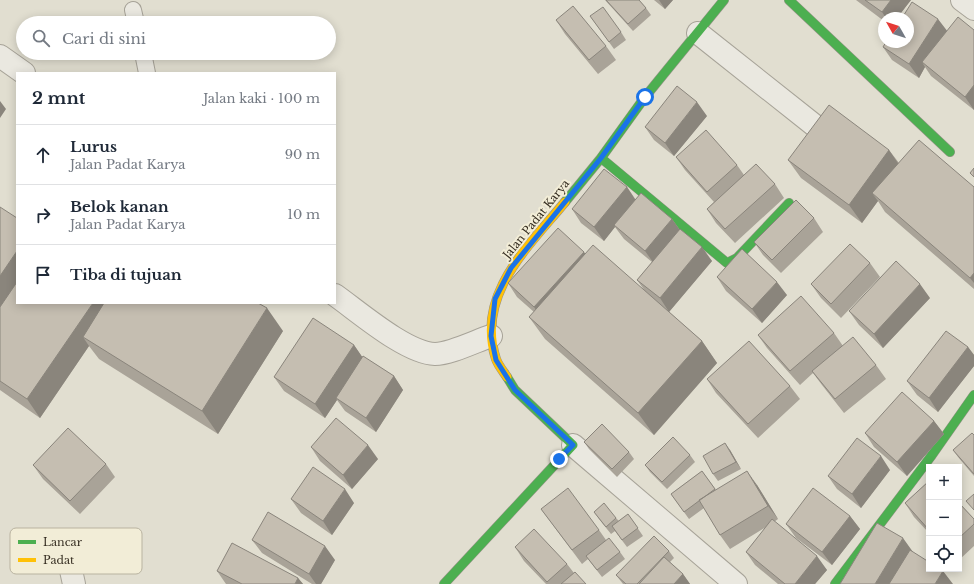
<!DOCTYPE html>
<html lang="id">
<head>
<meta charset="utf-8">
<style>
  body { margin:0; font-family:"Libre Baskerville",serif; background:#f6f6f7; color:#1f2937 }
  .controls { position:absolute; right:12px; bottom:12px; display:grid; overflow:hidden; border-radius:0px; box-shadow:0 2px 10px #0003 }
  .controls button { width:36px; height:36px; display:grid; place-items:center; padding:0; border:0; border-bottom:1px solid #e0e1e3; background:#fff; color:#1f2937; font:20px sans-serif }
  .compass { position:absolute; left:878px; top:12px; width:36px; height:36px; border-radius:50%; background:#fff; box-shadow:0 2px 10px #0003; rotate:309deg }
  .stop { position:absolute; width:12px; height:12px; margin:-9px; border:3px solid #1a73e8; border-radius:50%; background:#fff }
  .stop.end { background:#1a73e8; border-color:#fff; box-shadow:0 1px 4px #0008 }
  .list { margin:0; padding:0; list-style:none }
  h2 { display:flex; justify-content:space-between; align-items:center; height:52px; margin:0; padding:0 16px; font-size:17px }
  h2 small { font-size:13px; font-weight:400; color:#747a83 }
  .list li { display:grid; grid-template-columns:26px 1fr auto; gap:12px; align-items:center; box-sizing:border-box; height:60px; padding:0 16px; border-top:1px solid #e0e1e3 }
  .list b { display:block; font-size:15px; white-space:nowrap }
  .list p { margin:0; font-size:13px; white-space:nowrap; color:#747a83 }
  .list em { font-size:13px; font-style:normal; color:#747a83 }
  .icon { flex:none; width:22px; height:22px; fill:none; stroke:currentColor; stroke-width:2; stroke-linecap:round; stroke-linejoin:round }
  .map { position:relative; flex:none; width:974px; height:584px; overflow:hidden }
  .search { position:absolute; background:#fff; box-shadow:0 2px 10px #0003; left:16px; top:16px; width:320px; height:44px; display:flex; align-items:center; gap:10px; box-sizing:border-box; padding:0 14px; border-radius:22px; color:#747a83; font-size:15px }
  .panel { position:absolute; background:#fff; box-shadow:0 2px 10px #0003; left:16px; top:72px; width:320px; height:232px; border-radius:0px }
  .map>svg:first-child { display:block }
</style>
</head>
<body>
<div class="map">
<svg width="974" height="584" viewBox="0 0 974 584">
  <rect width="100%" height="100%" fill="#e1ded0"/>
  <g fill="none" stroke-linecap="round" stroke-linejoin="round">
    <g stroke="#a7a398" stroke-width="18">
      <path id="lane" d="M133,10l3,13
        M143,53l4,20"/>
    </g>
    <g stroke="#a7a398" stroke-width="24">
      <path id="street" d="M962,0l12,9
        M698,33l116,92
        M0,56l24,17
        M335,295c24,17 71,58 100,59 15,0 41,-13 56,-18
        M573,445l163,139
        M65,543l9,41"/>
    </g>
    <g stroke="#979388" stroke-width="10">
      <path id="fast" d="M789,0l161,152
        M601,158l126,105 10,-5 52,-55
        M565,202l36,-44 44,-61 79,-97
        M444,584l129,-139 -58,-55 -8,-13
        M835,584l97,-129 42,-60"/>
    </g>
    <g stroke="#979388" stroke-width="10">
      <path id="slow" d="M507,377c-4,-6 -9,-12 -11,-18 -21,-64 32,-112 69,-157"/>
    </g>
    <use href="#lane" stroke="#eae8e0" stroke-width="16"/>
    <use href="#street" stroke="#eae8e0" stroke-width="22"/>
    <use href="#fast" stroke="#4caf50" stroke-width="9"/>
    <use href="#slow" stroke="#ffc107" stroke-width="9"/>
  </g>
  <path fill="#a9a398" d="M605,0h34l7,8 5,7 -18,16z
    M654,0h19l-8,9z
    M856,0h55l-14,18h-13v3z
    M590,16l31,16 5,8 -12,9z
    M556,20l50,26 10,14 -18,14 -33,-40z
    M974,30v80l-43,-34 -6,-9 -6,11 -27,-18 -9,-13 64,-16z
    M707,116l-33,40 -20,-16 -9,-13z
    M889,150l10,13 75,24v102l-89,-77 -7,-11 -16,22 -61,-45 -13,-18z
    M676,157l61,8 7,10 31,9 9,14 -49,45 -19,-20 -9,-14 7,-7 -29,-32z
    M627,187l9,13 36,19 8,11 32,31 -43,51 33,29 15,22 -63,72 -109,-96 -16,-22 5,-5 -17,-15 -9,-14 77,-30 60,38 -8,-11 15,-18 -28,-23 -9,-12 -11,14 -23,-18 -9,-14z
    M0,207l17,96 266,28 -65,103 -119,-75 -10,-13 -49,72 -40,-28z
    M814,218l9,14 -42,41 -18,-18 -9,-13z
    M870,263l10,14 -39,41 -20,-20 -10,-14z
    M717,277l70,18 -25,28 -36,-32z
    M930,298l-47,50 -24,-23 -10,-14z
    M834,333l9,13 33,19 10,14 -42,34 -22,-28 -9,-12 -13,12 -33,-37 -9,-13z
    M354,345l8,12 32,19 9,14 -27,42 -31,-21 -8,-11 -12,18 -41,-27 -10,-14z
    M968,347l6,8v11l-36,46 -21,-17 -10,-14z
    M707,379l83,7 10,13 -42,39 -42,-45z
    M934,421l10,13 -37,42 -33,-29 -9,-14z
    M974,435v41l-16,-19 -5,-7z
    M584,442l45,10 5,7 -17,18 -28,-28z
    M311,447l67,12 -26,30 -32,-28z
    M730,450l11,19 -23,12 -5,-7z
    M690,455l5,7 -28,27 -17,-17 -5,-7z
    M106,464l9,13 -35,37 -37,-35 -10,-14z
    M890,470l-29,38 -24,-19 -9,-13z
    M702,471l14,19 41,-5 21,34 -4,3 53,48 -12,14h-37l-23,-19 -9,-13 20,-25 -36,22 -10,-14 -16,-27 -15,11 -18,-25z
    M929,481v52l-15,-16 -9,-14z
    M291,499l63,4 -22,32 -31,-22z
    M959,503l15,16v27l-15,14z
    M541,509l58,21 7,10 14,12 5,7 -23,18 -14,-18 -6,5z
    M594,512l22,6 3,3 9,-7 15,22 -16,11 -12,-16 -4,3 -12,-15z
    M850,516l10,13 -28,36 -36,-27 -10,-14z
    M252,540l83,20 -14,24h-9l-50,-31z
    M515,547l52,17 7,9 12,11h-40l-22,-23z
    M669,551l5,7 -4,4 13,12 7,10h-67l-7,-9z
    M217,571l81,7 5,6h-77z"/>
  <path fill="#8a857c" d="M659,0h14l-8,9z
    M891,0h20l-14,18h-11l-4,-6z
    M938,19l10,13 -26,30 3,5 -6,11 -10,-14z
    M974,85v25l-9,-13z
    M0,101l6,8 -6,9z
    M697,102l10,14 -33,40 -9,-13z
    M889,150l13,19 -30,24 6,8 -16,22 -13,-18z
    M627,187l9,14 -22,24 1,2 -11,14 -10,-14z
    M672,219l10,14 -27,32 -10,-14z
    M702,247l10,14 -43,51 -9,-14z
    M17,251v38l-17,25v-38z
    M584,252l10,13 -51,56 -9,-14z
    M974,273v10l-4,-5z
    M777,282l10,13 -25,28 -10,-14z
    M920,284l10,14 -47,50 -9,-14z
    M93,303h26l-36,34 6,9 -49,72 -13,-19z
    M267,308l16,23 -65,103 -16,-23z
    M702,341l15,22 -63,72 -16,-22z
    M354,345l9,13 -27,40 1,2 -12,18 -10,-14z
    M968,347l6,8v11l-36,46 -9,-14z
    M394,376l9,14 -27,42 -10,-14z
    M934,421l10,13 -37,42 -10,-14z
    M725,443l5,7 11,19 -5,-7z
    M368,445l10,14 -26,30 -9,-14z
    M881,456l9,14 -29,38 -9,-14z
    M747,471l10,14 21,34 -10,-13z
    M345,489l9,14 -22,32 -9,-14z
    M850,516l10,13 -28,36 -10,-13z
    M903,538l10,14 -20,32h-18z
    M325,546l10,14 -14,24h-5l-7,-10z
    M817,556l10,14 -12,14h-20z
    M943,571l10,13h-18z
    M683,574l7,10h-16z
    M298,578l5,6h-8z"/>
  <path fill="#c5beb1" stroke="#8a857c" d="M606,0h33l7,8 -18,16z
    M865,0h26l-9,12z
    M912,2l26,17 -29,45 -26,-17 3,-5h22v-24h-6z
    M573,6l33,40 -17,14 -33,-40z
    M603,7l18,25 -12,10 -19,-26z
    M958,17l16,13v55l-9,12 -43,-35z
    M677,86l20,16 -32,41 -20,-16z
    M829,105l60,45 -40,55 -61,-45z
    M706,130l31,35 -30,27 -31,-35z
    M919,140l55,47v86l-4,5 -98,-85z
    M756,164l19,20 -50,45 -18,-20z
    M974,168v9l-4,-4z
    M604,169l23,18 -33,40 -22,-18z
    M641,193l31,26 -27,32 -31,-26z
    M796,200l18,18 -42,42 -18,-18z
    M0,207l17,11v33l-17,25z
    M558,228l26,24 -50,55 -26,-24z
    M680,229l22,18 -42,51 -23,-18z
    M850,244l20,19 -39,41 -20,-20z
    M593,245l109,96 -64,72 -109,-96z
    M742,249l35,33 -25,27 -35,-32z
    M896,261l24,23 -46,50 -25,-23z
    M17,282v21h76l-66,96 -27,-18v-74z
    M801,296l33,37 -44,38 -32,-36z
    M104,303h154l9,5 -65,103 -119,-74z
    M313,318l41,27 -39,59 -41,-27z
    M946,331l22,16 -39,51 -22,-17z
    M853,337l23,28 -41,34 -23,-28z
    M749,341l41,45 -42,38 -41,-45z
    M363,356l31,20 -28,42 -30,-20z
    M902,392l32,29 -37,41 -32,-29z
    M336,418l32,27 -25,30 -32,-28z
    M602,424l27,28 -17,17 -28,-27z
    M68,428l38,36 -36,37 -37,-36z
    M972,433l2,2v39l-21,-24z
    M673,437l17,18 -28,27 -17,-17z
    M857,438l24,18 -29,38 -24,-18z
    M725,443l11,19 -23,12 -10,-18z
    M313,467l32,22 -22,32 -32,-22z
    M702,471l13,18 -31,23 -13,-18z
    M747,471l21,35 -48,29 -21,-35z
    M929,481v49l-24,-27z
    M568,488l31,42 -27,20 -31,-41z
    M813,488l37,28 -28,36 -36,-28z
    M974,494v16l-8,-9z
    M604,503l12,15 -10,9 -12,-15z
    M959,503l15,16v5l-15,14z
    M268,512l57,34 -16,28 -57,-34z
    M628,514l10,14 -16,12 -10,-14z
    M772,519l45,37 -22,28h-10l-39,-32z
    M877,523l26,15 -28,46h-35z
    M534,529l33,35 -20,18 -32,-35z
    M654,536l15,15 -32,33h-11l-10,-9z
    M609,538l11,14 -23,18 -11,-14z
    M232,543l66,35 -3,6h-53l-25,-13z
    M910,550l19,12v7h12l2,2 -8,13h-46z
    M664,557l19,17 -9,10h-35z
    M575,572l11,12h-25z"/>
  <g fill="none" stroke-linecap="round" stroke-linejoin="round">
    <path stroke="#1a73e8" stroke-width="5" d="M559,459l14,-14 -58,-55 -19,-30 -5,-24 4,-37 16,-31 90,-110 44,-61"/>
  </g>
  <g text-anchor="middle" stroke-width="4" stroke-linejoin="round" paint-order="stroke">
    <g font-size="11" fill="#352d21" stroke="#f2edd7">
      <text transform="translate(536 219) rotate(-51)" y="4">Jalan Padat Karya</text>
    </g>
  </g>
  <rect x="10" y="528" width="132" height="46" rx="6" fill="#f2edd7" stroke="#b9b3a0" stroke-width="1"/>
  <rect x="18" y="540" width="18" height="4" fill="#4caf50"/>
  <rect x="18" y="558" width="18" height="4" fill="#ffc107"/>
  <g font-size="11" fill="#352d21">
    <text x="43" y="546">Lancar</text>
    <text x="43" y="564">Padat</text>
  </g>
</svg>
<div class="controls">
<button>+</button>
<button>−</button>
<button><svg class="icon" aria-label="locate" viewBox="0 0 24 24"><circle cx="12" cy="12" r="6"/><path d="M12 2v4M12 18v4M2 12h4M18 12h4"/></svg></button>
</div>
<svg class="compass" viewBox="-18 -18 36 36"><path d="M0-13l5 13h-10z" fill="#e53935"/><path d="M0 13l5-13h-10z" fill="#747a83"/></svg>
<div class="stop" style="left:645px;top:97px"></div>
<div class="stop end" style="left:559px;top:459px"></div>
<div class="search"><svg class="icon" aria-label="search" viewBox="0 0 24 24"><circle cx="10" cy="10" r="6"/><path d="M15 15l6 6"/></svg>Cari di sini</div>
<section class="panel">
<h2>2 mnt<small>Jalan kaki · 100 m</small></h2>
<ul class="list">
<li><svg class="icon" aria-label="ahead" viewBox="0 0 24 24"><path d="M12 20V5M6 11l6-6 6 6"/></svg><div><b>Lurus</b><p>Jalan Padat Karya</p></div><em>90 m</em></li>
<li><svg class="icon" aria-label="right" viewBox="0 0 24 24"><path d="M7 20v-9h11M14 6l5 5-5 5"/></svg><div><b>Belok kanan</b><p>Jalan Padat Karya</p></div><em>10 m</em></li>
<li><svg class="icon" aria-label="arrive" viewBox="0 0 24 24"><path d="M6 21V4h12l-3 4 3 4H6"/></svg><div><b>Tiba di tujuan</b></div></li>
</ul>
</section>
</div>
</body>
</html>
